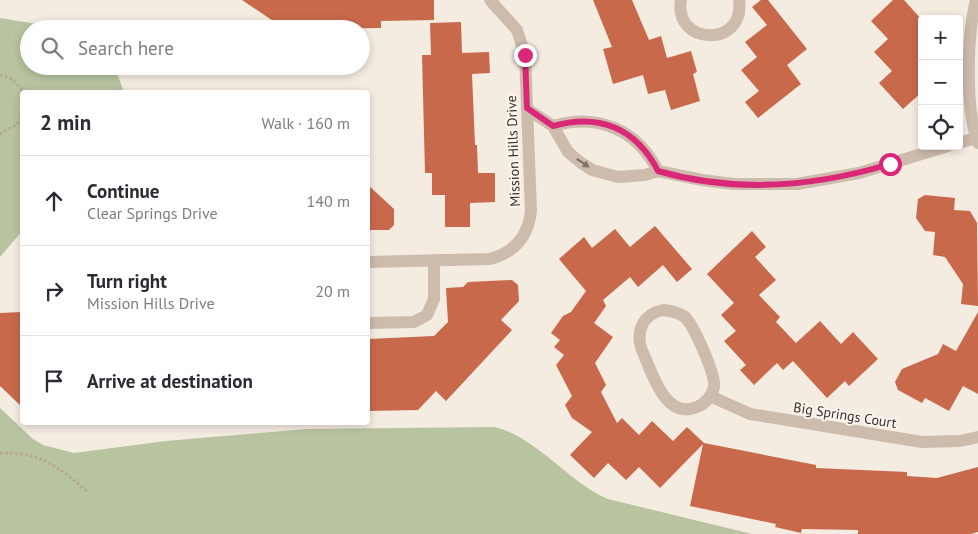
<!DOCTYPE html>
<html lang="en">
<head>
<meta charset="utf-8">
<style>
  body { margin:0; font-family:"PT Sans",sans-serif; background:#f2f2f3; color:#2b2b33 }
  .controls { position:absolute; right:15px; top:15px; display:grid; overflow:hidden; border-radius:5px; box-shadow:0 2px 8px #0003 }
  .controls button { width:45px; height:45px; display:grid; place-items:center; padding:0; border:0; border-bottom:1px solid #e1e1e2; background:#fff; color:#2b2b33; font:25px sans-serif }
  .stop { position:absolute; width:15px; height:15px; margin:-11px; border:4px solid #db2777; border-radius:50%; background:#fff }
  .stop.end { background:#db2777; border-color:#fff; box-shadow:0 1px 5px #0008 }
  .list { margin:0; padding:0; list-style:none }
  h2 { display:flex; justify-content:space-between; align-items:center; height:65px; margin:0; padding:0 20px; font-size:21px }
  h2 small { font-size:16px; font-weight:400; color:#7c7c81 }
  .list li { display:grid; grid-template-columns:32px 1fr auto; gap:15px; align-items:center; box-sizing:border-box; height:90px; padding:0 20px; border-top:1px solid #e1e1e2 }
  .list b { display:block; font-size:19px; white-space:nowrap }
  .list p { margin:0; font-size:16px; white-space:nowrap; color:#7c7c81 }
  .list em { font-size:16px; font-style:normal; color:#7c7c81 }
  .icon { flex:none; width:28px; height:28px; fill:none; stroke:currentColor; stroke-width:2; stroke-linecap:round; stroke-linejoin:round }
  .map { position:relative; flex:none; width:978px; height:534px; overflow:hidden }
  .search { position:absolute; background:#fff; box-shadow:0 2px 8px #0003; left:20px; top:20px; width:350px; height:55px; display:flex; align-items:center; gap:12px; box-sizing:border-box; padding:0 18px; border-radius:28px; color:#7c7c81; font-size:19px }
  .panel { position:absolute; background:#fff; box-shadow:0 2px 8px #0003; left:20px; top:90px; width:350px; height:335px; border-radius:5px }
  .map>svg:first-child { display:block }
</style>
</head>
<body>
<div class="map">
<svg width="978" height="534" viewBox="0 0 978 534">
  <rect width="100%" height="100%" fill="#f4ebe1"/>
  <path fill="#b8c4a0" d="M0,18l68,11h-39v37h81l8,10 6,16h-102v139l-22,26z
    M0,408l33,31 10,6 31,8 92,-12 140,-12 188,-2c42,9 74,55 114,72l144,35h-752z"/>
  <path fill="#c8694b" d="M242,0h192v20l-53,1v7l-96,1z
    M593,0h39l17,40 12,-4 6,22 24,-7 6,21 -4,2 7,27 -29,9 -6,-20 -17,4 -5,-19 -30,9 -10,-35 9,-2z
    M761,0h7l39,49 -20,16 14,19 -43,34 -13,-16 14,-11 -18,-21 16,-13 -12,-15 22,-17 -15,-18z
    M893,0h11l18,20v72l-19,17 -24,-26 13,-12 -18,-19 14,-13 -17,-18z
    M461,22l1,31 27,-1 1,21 -18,1 3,71h2l1,28h17v29l-25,1v24h-25v-32h-13v-22h-7l-3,-118h9l-1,-32z
    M368,185l26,24v16l-5,5h-21z
    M925,195l30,3 -1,12 16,1 7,12 1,83 -17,-2 2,-20 -18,-27 -12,-2 2,-23 -10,-1 -9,-13 2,-19z
    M655,226l37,43 -15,13 -14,-17 -25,22 -8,-10 -27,23 3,6 -12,17 19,14 -18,26 11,22 -5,7 16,31 5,-5 17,17 13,-14 21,20 14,-14 17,16 112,22v3l91,4v4l30,2 41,-11v65l-7,2h-113v-4l-56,-1 -1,4 -26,-6 1,-3 -86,-18 13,-62 -43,44 -21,-21 -13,13 -18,-17 -14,15 -24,-23 22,-23 -20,-14 -7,-13 7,-9 -16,-31 8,-10 -10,-8 6,-7 -9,-7 12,-17 8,-4 15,-21 -27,-32 25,-22 8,11 23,-19 15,18z
    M752,231l14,16 -11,10 21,23 -17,15 21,22 -4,5 20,21 24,-22 21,23 12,-12 25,27 -29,27 -4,-5 -18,17 -34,-37 -10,9 -6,-7 -23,22 -14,-15 6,-5 -22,-24 12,-10 -15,-16 13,-12 -27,-29z
    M512,280l6,5 1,16 -18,19 11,10 -66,71 -10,-10 -18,19 -50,1v-72l66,-3 14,-14 -2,-34 17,-1 5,-5z
    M22,312v95l-22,-21v-73z
    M978,312v82l-15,-8 -14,25 -24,-13 -3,5 -24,-13 -3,-8 7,-13 36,-15 5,-10 13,7z"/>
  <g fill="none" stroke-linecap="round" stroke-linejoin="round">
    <path stroke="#b9a596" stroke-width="3" stroke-dasharray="2.5 2.5" stroke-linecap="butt" d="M0,75l12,4 12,13
      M0,134l16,-9 6,-8
      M0,453c41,-1 59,14 88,39"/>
    <path stroke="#cdbbac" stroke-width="12" d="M681,0c-8,46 65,48 58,0
      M976,0c-9,36 -11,108 2,143
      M527,109l26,17 15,26 12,10 12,8 26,7 27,-2 13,-4 44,9 32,4h63l62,-11 89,-27
      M553,126c44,-13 84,3 105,45
      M959,143l17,-5
      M368,262l121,-3c25,-6 39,-22 42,-48l-6,-156 -8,-25 -27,-30
      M663,310c8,1 15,2 22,7 9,9 31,58 29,70 -2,9 -9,17 -17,20 -33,14 -46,-38 -56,-59 -5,-19 3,-34 22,-38z
      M368,323l46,-1 13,-7 7,-16v-39
      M710,396l40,18 172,28 38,-1 18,-4"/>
  </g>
  <defs><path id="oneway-solid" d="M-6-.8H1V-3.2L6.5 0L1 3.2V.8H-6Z" transform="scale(1.25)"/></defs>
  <use fill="#7d6f65" href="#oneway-solid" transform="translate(583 163) rotate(34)"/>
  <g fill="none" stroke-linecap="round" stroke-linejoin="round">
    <path stroke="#db2777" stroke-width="6" d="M525,55l2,53 26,18c46,-13 83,2 105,45 76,22 156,16 232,-7"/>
  </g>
  <g text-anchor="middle" stroke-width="4" stroke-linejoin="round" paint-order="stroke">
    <g font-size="14" fill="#3b302b" stroke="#fbf5ee">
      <text transform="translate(513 151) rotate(-92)" y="5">Mission Hills Drive</text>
      <text transform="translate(845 415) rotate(9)" y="5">Big Springs Court</text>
    </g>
  </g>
</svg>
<div class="controls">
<button>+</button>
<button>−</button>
<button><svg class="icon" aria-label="locate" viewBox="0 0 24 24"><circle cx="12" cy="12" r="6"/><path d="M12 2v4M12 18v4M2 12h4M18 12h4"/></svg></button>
</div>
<div class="stop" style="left:890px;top:164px"></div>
<div class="stop end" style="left:525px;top:55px"></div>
<div class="search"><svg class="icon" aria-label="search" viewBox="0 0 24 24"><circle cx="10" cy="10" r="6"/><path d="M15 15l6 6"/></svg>Search here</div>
<section class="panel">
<h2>2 min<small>Walk · 160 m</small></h2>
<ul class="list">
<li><svg class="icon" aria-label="ahead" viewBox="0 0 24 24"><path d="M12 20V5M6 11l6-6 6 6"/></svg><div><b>Continue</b><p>Clear Springs Drive</p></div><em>140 m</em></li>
<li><svg class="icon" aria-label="right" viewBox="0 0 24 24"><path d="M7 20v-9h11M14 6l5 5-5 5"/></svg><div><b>Turn right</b><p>Mission Hills Drive</p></div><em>20 m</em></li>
<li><svg class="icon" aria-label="arrive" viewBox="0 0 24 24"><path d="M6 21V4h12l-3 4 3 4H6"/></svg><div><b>Arrive at destination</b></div></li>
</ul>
</section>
</div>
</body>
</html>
